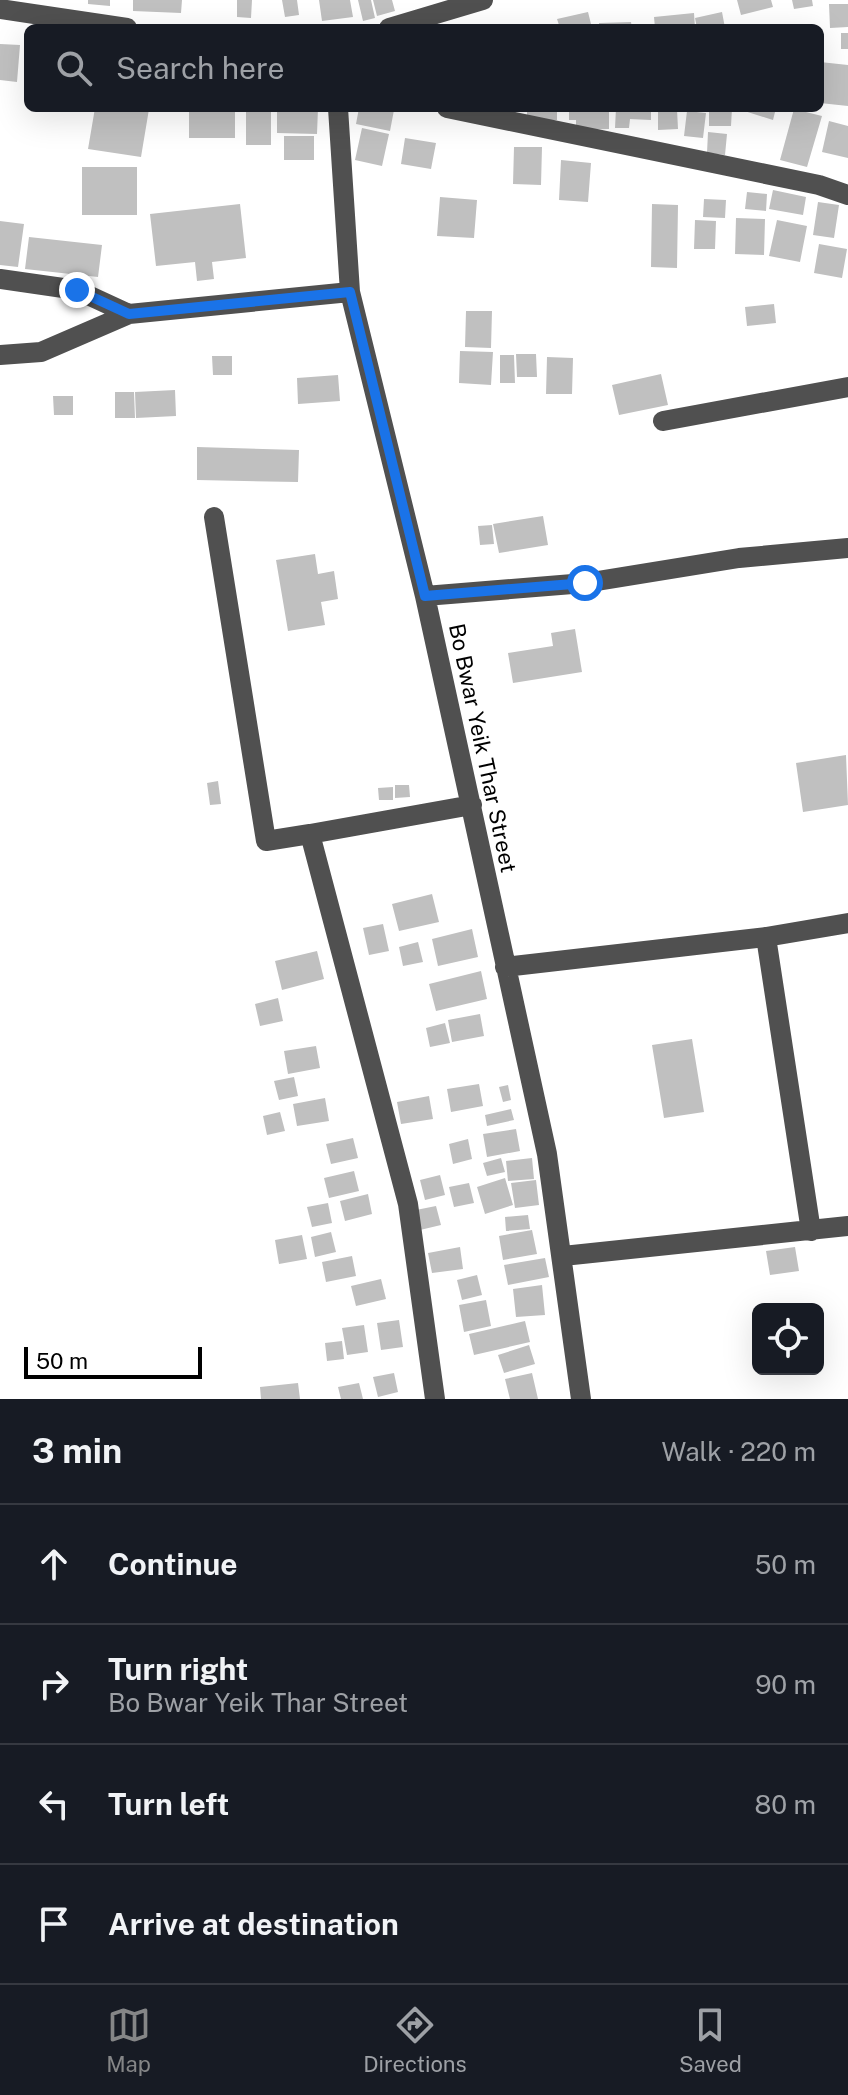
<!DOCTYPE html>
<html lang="en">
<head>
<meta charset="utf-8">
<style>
  body { margin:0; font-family:"Public Sans",sans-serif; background:#242831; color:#f1f3f6 }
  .controls { position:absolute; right:24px; bottom:24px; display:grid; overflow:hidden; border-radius:12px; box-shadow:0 8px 32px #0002 }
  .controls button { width:72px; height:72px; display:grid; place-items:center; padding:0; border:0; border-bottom:2px solid #363941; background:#171b24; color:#f1f3f6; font:40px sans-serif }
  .scale { position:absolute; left:24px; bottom:20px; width:178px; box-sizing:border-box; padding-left:8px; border:4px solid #000; border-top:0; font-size:22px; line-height:28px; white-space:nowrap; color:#000; -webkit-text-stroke:6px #fff; paint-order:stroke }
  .stop { position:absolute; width:24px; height:24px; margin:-18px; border:6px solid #1a73e8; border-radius:50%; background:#fff }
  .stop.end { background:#1a73e8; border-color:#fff; box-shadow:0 2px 8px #0008 }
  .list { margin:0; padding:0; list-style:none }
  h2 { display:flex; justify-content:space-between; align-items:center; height:104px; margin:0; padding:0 32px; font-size:34px }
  h2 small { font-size:26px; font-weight:400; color:#9ea1a6 }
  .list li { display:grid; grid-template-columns:52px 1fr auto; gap:24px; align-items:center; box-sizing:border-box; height:120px; padding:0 32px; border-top:2px solid #363941 }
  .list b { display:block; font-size:30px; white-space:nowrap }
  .list p { margin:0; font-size:26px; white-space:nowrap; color:#9ea1a6 }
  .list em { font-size:26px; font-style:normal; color:#9ea1a6 }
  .icon { flex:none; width:44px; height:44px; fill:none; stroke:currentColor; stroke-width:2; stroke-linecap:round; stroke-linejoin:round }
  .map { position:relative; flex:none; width:848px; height:1399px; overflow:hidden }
  .search { position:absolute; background:#171b24; box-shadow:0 8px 32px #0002; left:24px; right:24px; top:24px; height:88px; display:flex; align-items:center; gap:20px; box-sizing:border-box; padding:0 28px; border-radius:12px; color:#9ea1a6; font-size:30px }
  .sheet { height:584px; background:#171b24 }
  nav { display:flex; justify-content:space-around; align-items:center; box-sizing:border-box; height:112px; border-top:2px solid #363941; background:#171b24; font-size:22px; color:#9ea1a6 }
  nav a { display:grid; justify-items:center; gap:4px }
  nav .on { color:#858687 }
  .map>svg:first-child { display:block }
</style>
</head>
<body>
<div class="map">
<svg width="848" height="1399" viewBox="0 0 848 1399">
  <rect width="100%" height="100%" fill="#fff"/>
  <path fill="#c0c0c0" d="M88,0h22v6l-22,-2z
    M133,0h49l-1,13 -48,-2z
    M237,0h15l-1,18 -14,-1z
    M282,0h15l2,15 -14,2z
    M319,0h31l3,17 -31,4z
    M358,0h13l4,18 -12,3z
    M373,0h19l3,11 -18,5z
    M737,0h34l2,7 -32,8z
    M792,0h20l1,6 -19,3z
    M829,4h19v23l-18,1z
    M588,12l4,16h-32l-3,-9z
    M722,12l3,16h-28l-2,-10z
    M694,13l1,15h-40l-1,-11z
    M631,22l1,6h-33v-5z
    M841,33h7v16h-7z
    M0,44l20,1 -3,37 -17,-2z
    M820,62l28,3v41l-28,-3z
    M95,108l54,1 -8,48 -53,-8z
    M189,108h46v30h-46z
    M246,108h25v37h-25z
    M277,108h41l-1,26 -40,-1z
    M359,108l35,2 -4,21 -34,-7z
    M527,108h30v12h-30z
    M569,108h40v21l-33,1v-10h-7z
    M616,108h35v12l-21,-1 -1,9h-14z
    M709,108h23l-1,18h-22z
    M735,108h41l-3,12z
    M677,109l1,20 -20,1v-20z
    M794,109l28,7 -15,51 -27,-7z
    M687,111l19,2 -3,25 -19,-2z
    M829,121l19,5v32l-26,-6z
    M362,128l27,6 -7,32 -27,-6z
    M708,132l19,2 -2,21 -18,-2z
    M284,136h30v24h-30z
    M405,138l31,5 -5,26 -30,-5z
    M514,147h28l-1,38 -28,-1z
    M561,160l30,3 -3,39 -29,-2z
    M82,167h55v48h-55z
    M773,190l33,7 -3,18 -34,-6z
    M747,192l20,2 -1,17 -21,-2z
    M440,197l37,3 -3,38 -37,-2z
    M704,199l22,1 -1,18 -22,-1z
    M818,202l21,3 -5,33 -21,-3z
    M240,204l6,54 -34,4 2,17 -17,2 -2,-19 -39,4 -6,-52z
    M652,204l26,1 -1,63 -26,-1z
    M736,218l29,1 -1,36 -29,-1z
    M695,220l21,1 -1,28h-21z
    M777,220l30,6 -7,36 -31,-6z
    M0,221l24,3 -6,43 -18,-2z
    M29,237l73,8 -4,32 -73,-8z
    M819,244l28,5 -5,29 -28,-5z
    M774,304l2,19 -29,3 -2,-19z
    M466,311h26l-1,37 -26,-1z
    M460,351l33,1 -2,33 -32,-2z
    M516,354h20l1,23h-20z
    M500,355h14l1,28h-15z
    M212,356h20v19h-19z
    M547,357l26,1 -1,36h-26z
    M661,374l7,31 -49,10 -7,-30z
    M338,375l2,26 -42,3 -1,-26z
    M175,390l1,26 -40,2 -1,-26z
    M115,392h19l1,26h-20z
    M53,396h20v19h-19z
    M197,447l102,3 -1,32 -101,-2z
    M543,516l5,29 -49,8 -6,-29z
    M492,525l2,19 -14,1 -2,-19z
    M315,554l3,20 16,-3 4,28 -17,3 4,23 -37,6 -12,-71z
    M575,629l7,43 -69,11 -5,-30 45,-7 -2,-13z
    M846,755l2,50 -45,7 -7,-49z
    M218,781l3,23 -11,1 -3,-22z
    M395,785h14l1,12 -15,1z
    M393,787v13h-14l-1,-12z
    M432,894l7,28 -40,9 -7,-27z
    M383,924l6,27 -20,4 -6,-27z
    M472,929l6,28 -40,9 -6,-27z
    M418,942l5,20 -20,4 -4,-19z
    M317,951l7,28 -42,11 -7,-29z
    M481,971l6,28 -51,12 -7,-27z
    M278,998l5,23 -23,5 -5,-22z
    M480,1014l4,22 -32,6 -4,-22z
    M445,1023l5,20 -20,4 -4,-19z
    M692,1039l12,73 -40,6 -12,-73z
    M316,1046l4,22 -32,6 -4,-23z
    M294,1077l4,19 -19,4 -5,-19z
    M479,1084l4,22 -32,6 -4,-23z
    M508,1085l3,15 -8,2 -4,-15z
    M429,1096l4,23 -32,5 -4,-22z
    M325,1098l4,23 -32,5 -4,-22z
    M511,1109l3,11 -27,6 -2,-11z
    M280,1112l5,19 -18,4 -4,-19z
    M516,1129l4,22 -33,6 -4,-23z
    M353,1138l5,20 -27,6 -5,-20z
    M468,1139l4,20 -19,5 -4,-20z
    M501,1158l4,14 -18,4 -4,-13z
    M532,1158l2,21 -26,2 -2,-20z
    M354,1171l5,20 -30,7 -5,-20z
    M440,1175l5,20 -20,5 -5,-20z
    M505,1178l8,27 -28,9 -8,-27z
    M536,1180l3,25 -24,3 -4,-25z
    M469,1183l5,20 -20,4 -5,-20z
    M368,1194l4,20 -27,7 -5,-20z
    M328,1203l4,20 -20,4 -5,-20z
    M436,1206l5,19 -21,5 -4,-20z
    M528,1215l2,14 -24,2 -1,-14z
    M532,1230l5,24 -34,6 -4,-24z
    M331,1232l5,20 -21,5 -4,-20z
    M302,1235l5,24 -28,5 -4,-24z
    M460,1247l3,22 -31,4 -4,-20z
    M795,1247l4,24 -29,4 -4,-24z
    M352,1256l4,20 -30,6 -4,-20z
    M545,1258l4,19 -41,8 -4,-20z
    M477,1275l5,20 -20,5 -5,-20z
    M381,1279l5,20 -30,7 -5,-20z
    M542,1285l3,30 -29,2 -3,-28z
    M486,1300l5,26 -27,6 -5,-27z
    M399,1320l4,27 -22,3 -4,-27z
    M525,1321l5,21 -56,13 -5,-21z
    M364,1325l4,27 -21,3 -5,-27z
    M342,1341l2,18 -17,2 -2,-18z
    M529,1345l6,19 -31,9 -6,-18z
    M394,1373l4,19 -20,5 -5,-20z
    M532,1373l6,26h-28l-5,-20z
    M298,1383l2,16h-39l-1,-12z
    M359,1383l4,16h-22l-3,-12z"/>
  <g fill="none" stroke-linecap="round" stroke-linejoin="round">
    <path stroke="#505050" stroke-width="20" d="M0,9l127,19
      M389,28l94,-28
      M338,108l12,184 75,304 122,558 34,245
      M447,108l372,77 29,10
      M0,279l77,11 52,24 221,-22
      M0,355l41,-3 88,-38
      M663,421l185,-34
      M214,517l52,324 44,-7 98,370 27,195
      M425,596l160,-13 154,-25 109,-10
      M310,834l162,-29
      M505,967l261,-30
      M811,1231l-45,-294 82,-14
      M563,1256l285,-30"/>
  </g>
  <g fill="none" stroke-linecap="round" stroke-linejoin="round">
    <path stroke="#1a73e8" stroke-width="10" d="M77,290l52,24 221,-22 75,304 160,-13"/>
  </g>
  <g text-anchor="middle" stroke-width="6" stroke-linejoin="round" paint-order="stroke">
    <g font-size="22" fill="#000" stroke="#fff">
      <text transform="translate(483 748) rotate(78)" y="8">Bo Bwar Yeik Thar Street</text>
    </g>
  </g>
</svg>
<div class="controls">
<button><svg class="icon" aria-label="locate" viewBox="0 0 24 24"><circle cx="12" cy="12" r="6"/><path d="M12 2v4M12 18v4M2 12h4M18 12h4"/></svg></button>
</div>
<div class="scale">50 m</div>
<div class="stop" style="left:585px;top:583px"></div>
<div class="stop end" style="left:77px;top:290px"></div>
<div class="search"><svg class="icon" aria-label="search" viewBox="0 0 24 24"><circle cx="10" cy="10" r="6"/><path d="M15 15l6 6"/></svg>Search here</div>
</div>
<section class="sheet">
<h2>3 min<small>Walk · 220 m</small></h2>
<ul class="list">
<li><svg class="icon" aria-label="ahead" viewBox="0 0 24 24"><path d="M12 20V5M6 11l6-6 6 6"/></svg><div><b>Continue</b></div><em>50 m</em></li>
<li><svg class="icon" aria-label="right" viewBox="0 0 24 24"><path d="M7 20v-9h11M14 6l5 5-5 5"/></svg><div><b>Turn right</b><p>Bo Bwar Yeik Thar Street</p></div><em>90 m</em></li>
<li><svg class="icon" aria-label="left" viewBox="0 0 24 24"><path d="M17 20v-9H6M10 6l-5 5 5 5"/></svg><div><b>Turn left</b></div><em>80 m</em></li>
<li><svg class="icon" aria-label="arrive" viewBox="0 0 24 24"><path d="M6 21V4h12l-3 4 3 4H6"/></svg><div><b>Arrive at destination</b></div></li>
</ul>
</section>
<nav>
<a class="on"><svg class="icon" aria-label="map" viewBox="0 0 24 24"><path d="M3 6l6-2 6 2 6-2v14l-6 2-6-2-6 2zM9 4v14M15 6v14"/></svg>Map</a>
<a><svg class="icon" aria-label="directions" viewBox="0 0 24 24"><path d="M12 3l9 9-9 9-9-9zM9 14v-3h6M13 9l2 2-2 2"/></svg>Directions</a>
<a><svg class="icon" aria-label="saved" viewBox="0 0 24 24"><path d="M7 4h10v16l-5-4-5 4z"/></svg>Saved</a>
</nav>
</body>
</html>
